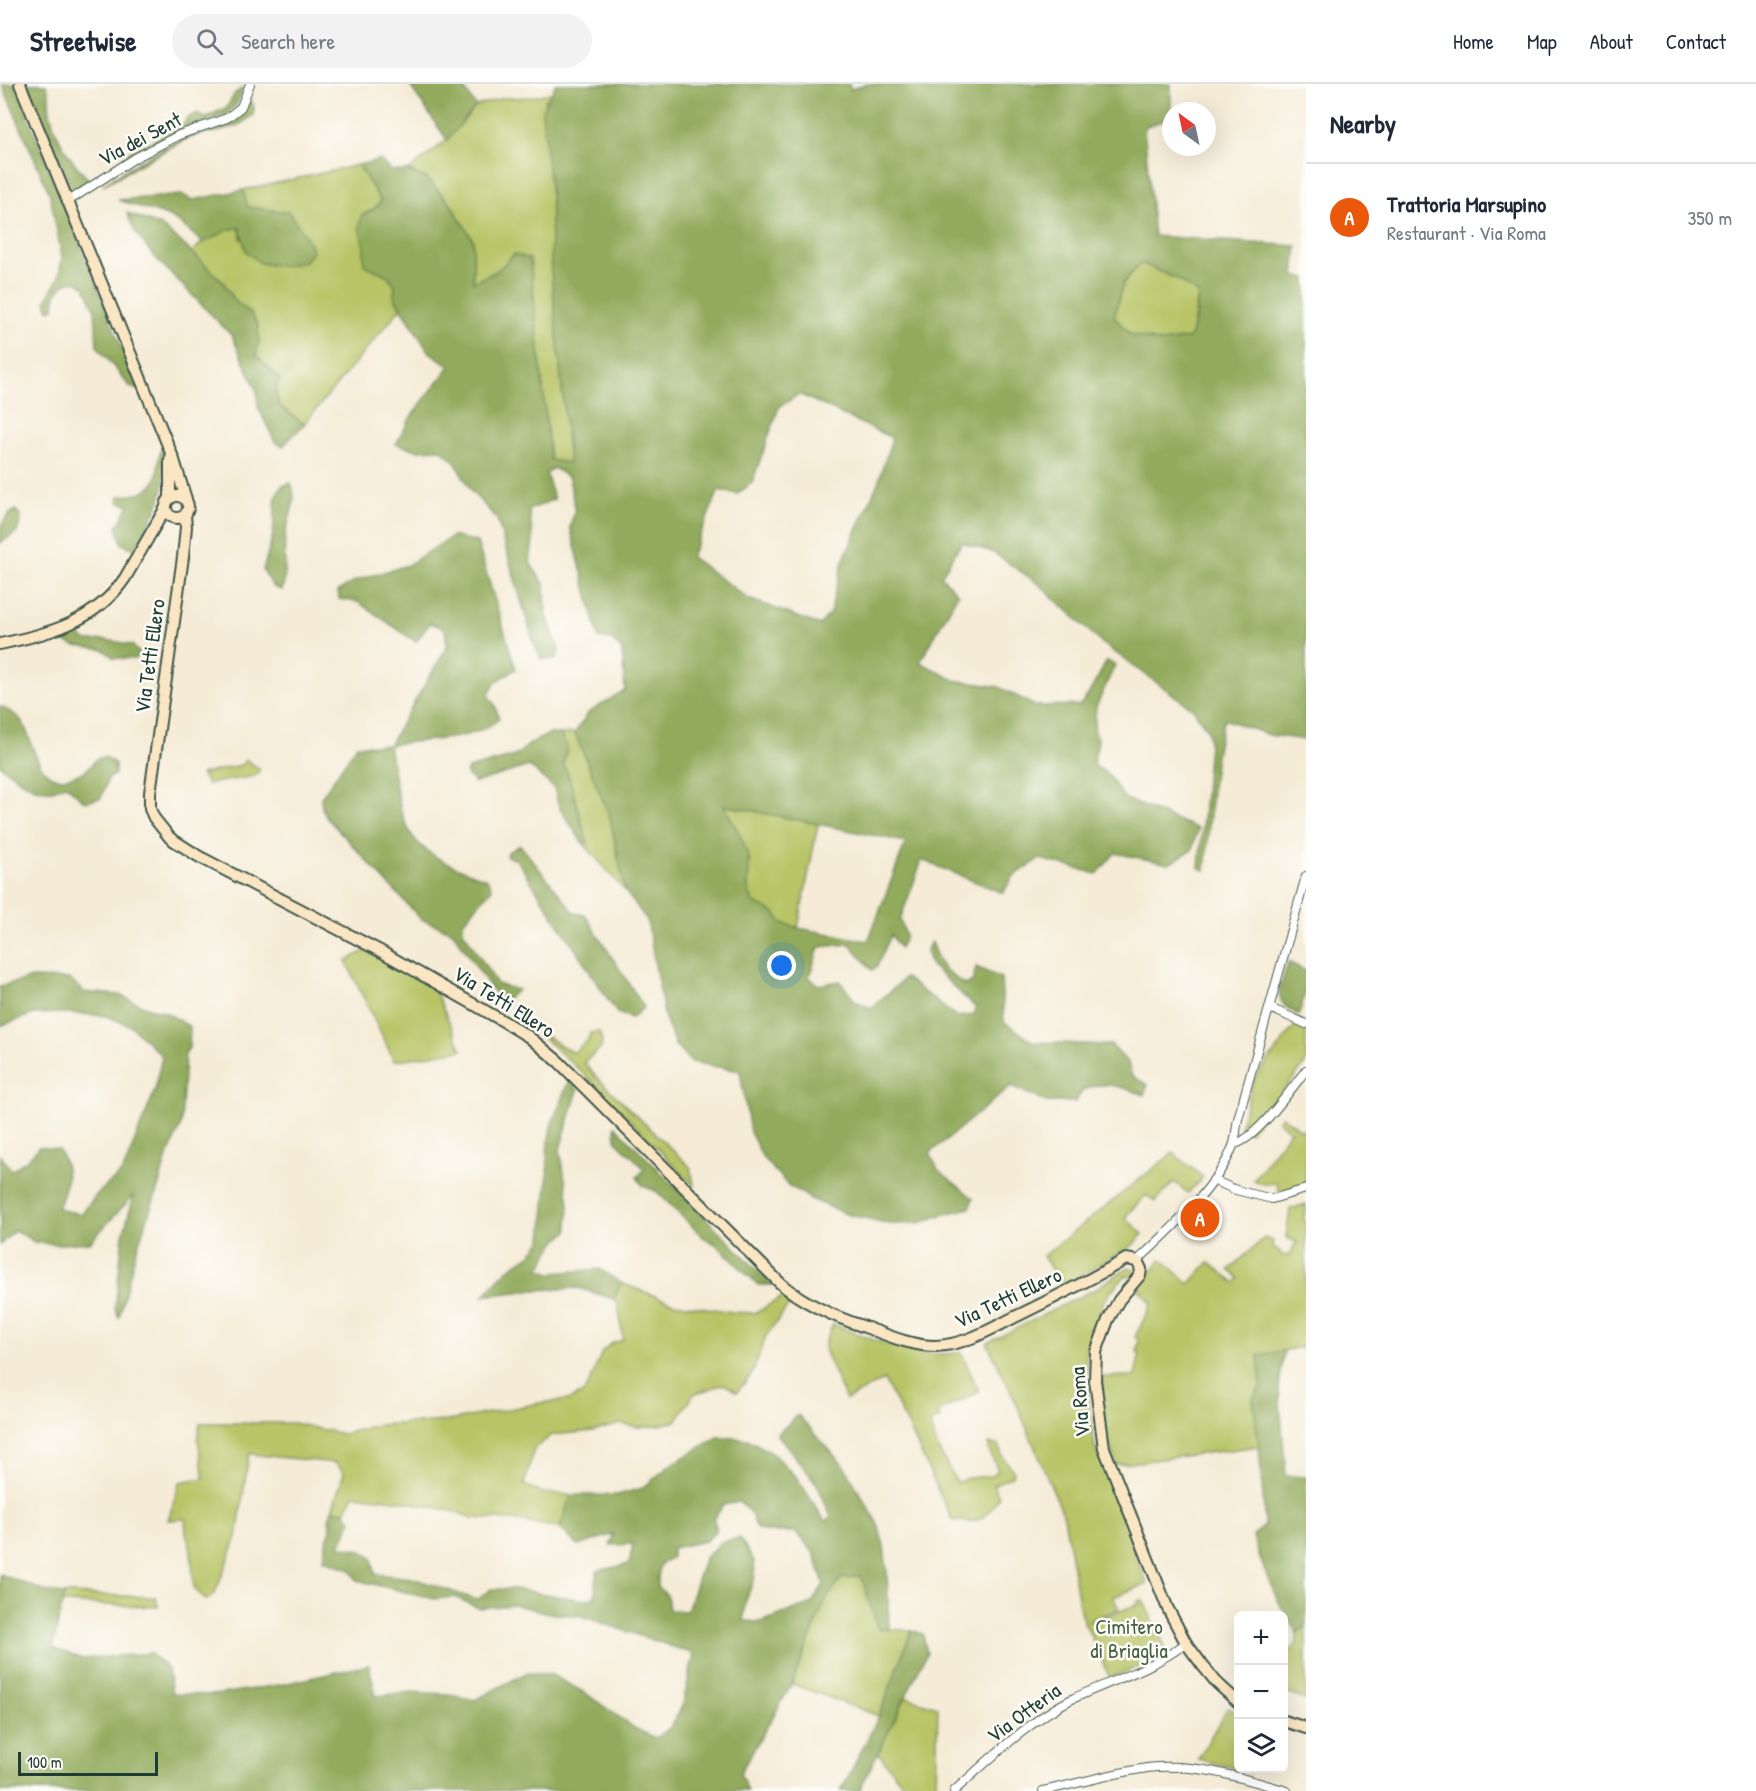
<!DOCTYPE html>
<html lang="en">
<head>
<meta charset="utf-8">
<style>
  body { margin:0; font-family:"Patrick Hand",sans-serif; background:#f2f2f3; color:#1f2937 }
  .controls { position:absolute; right:18px; bottom:18px; display:grid; overflow:hidden; border-radius:9px; box-shadow:0 6px 24px #0002 }
  .controls button { width:54px; height:54px; display:grid; place-items:center; padding:0; border:0; border-bottom:2px solid #e0e1e3; background:#fff; color:#1f2937; font:30px sans-serif }
  .compass { position:absolute; left:1162px; top:18px; width:54px; height:54px; border-radius:50%; background:#fff; box-shadow:0 6px 24px #0002; rotate:327deg }
  .scale { position:absolute; left:18px; bottom:15px; width:140px; box-sizing:border-box; padding-left:6px; border:3px solid #1f3d34; border-top:0; font-size:16px; line-height:21px; white-space:nowrap; color:#1f3d34; -webkit-text-stroke:4px #fdfcf7; paint-order:stroke }
  .you { position:absolute; left:782px; top:882px; width:21px; height:21px; margin:-15px; border:4px solid #fff; border-radius:50%; background:#1a73e8; box-shadow:0 0 0 9px #1a73e833 }
  .badge { display:grid; place-items:center; width:39px; height:39px; border-radius:50%; background:#ea580c; color:#fff; font-size:20px; font-weight:700 }
  .pin { position:absolute; translate:-50% -50%; border:3px solid #fff; box-shadow:0 2px 6px #0006 }
  .list { margin:0; padding:0; list-style:none }
  h2 { display:flex; justify-content:space-between; align-items:center; height:78px; margin:0; padding:0 24px; font-size:26px }
  h2 small { font-size:20px; font-weight:400; color:#747a83 }
  .list li { display:grid; grid-template-columns:39px 1fr auto; gap:18px; align-items:center; box-sizing:border-box; height:108px; padding:0 24px; border-top:2px solid #e0e1e3 }
  .list b { display:block; font-size:22px; white-space:nowrap }
  .list p { margin:0; font-size:20px; white-space:nowrap; color:#747a83 }
  .list em { font-size:20px; font-style:normal; color:#747a83 }
  .icon { flex:none; width:33px; height:33px; fill:none; stroke:currentColor; stroke-width:2; stroke-linecap:round; stroke-linejoin:round }
  .map { position:relative; flex:none; width:1306px; height:1707px; overflow:hidden }
  header { display:flex; align-items:center; gap:36px; box-sizing:border-box; height:84px; padding:0 30px; background:#fff; border-bottom:2px solid #e0e1e3 }
  header strong { font-size:28px }
  nav { display:flex; gap:33px; margin-inline-start:auto; font-size:21px }
  .search { width:420px; height:54px; background:#f2f2f3; display:flex; align-items:center; gap:15px; box-sizing:border-box; padding:0 21px; border-radius:33px; color:#747a83; font-size:22px }
  main { display:flex }
  aside { flex:1; background:#fff }
  .map>svg:first-child { display:block }
</style>
</head>
<body>
<header>
<strong>Streetwise</strong>
<div class="search"><svg class="icon" aria-label="search" viewBox="0 0 24 24"><circle cx="10" cy="10" r="6"/><path d="M15 15l6 6"/></svg>Search here</div>
<nav><a>Home</a><a>Map</a><a>About</a><a>Contact</a></nav>
</header>
<main>
<div class="map">
<svg width="1306" height="1707" viewBox="0 0 1306 1707">
  <rect width="100%" height="100%" fill="#fdfcf7"/>
  <filter id="ink" filterUnits="userSpaceOnUse"><feTurbulence type="fractalNoise" baseFrequency=".0167" numOctaves="2"/><feDisplacementMap in="SourceGraphic" scale="12" xChannelSelector="R" yChannelSelector="G"/><feConvolveMatrix kernelMatrix="1 2 1 2 8 2 1 2 1" color-interpolation-filters="sRGB"/></filter>
  <filter id="wash" filterUnits="userSpaceOnUse"><feTurbulence type="fractalNoise" baseFrequency=".008" numOctaves="4" result="noise"/><feDisplacementMap in="SourceGraphic" scale="24" xChannelSelector="R" yChannelSelector="G"/><feGaussianBlur stdDeviation="1.35" result="paint"/><feColorMatrix in="noise" values="0 0 0 0 0 0 0 0 0 0 0 0 0 0 0 0 0 1.4 0 .05"/><feComposite in="paint" operator="in"/></filter>
  <g filter="url(#wash)">
    <rect width="100%" height="100%" fill="#f5ebd6"/>
    <path fill="#b8c466" stroke="#6c804d" stroke-width="1.5" d="M554,8l-9,8 6,98v71l18,194 -19,-3 -20,-201 -16,-5 -17,17 -24,11v-42l-23,-37 -24,-25 -18,-7 39,-31 29,-34 27,-8 28,-1z
      M358,81l23,36 -7,8 -12,6 -3,12 5,19v18l23,11 8,10 -1,11 7,12 -97,116 -25,-19 -3,-13 3,-13 -23,-24 3,-13 -1,-17 -6,-10 -16,-13 -13,-20 -31,-30c11,-12 31,-25 48,-24l1,12 6,-33 -4,-17z
      M1141,179l38,17 19,14 -7,44 -30,4 -31,-8 -16,-17 9,-34z
      M575,649l35,84 15,74 -43,-49 5,1 -18,-66 -6,-13 4,-17 -7,-13z
      M246,676l14,9 -5,7 -48,8 -6,-10 40,-9z
      M723,721l95,19 -20,104 -17,-5 -6,-10 -21,-10 -6,-13 1,-32z
      M366,866l68,39 28,61 -68,11 -48,-100z
      M525,939l48,30 15,-13 2,-7 9,-1 3,8 -1,8 -17,14 11,14 95,91 4,19c-55,-56 -107,-114 -169,-163z
      M1297,939l9,4v36l-56,69 -10,-5 14,-48z
      M1282,1032l21,15 3,-4v59l-27,8 -2,-11 -14,1 -10,-4 37,-49 -12,-10z
      M1173,1069l30,24 -15,16 -14,-11 -19,20 -9,-7 -21,22 18,17 -11,12 -70,41 -19,-31z
      M1306,1120v8l-3,7 3,2v120l-4,6 -44,9 3,29 -8,14 6,47 -143,19 -10,-35 -4,-53 33,-1 5,-23 -3,-1 2,-12 -4,-3 17,-34 -15,-15 25,-29 27,25 20,-22 26,21 4,-5 -10,-8 35,-32 9,3 -1,7 8,3 2,5 8,-2 7,-12 -11,-4 4,-29z
      M1129,1183l5,2 1,5 -4,4 -4,-3 -11,10 -12,16 -17,48v36l8,62 52,137 -34,13 6,12 -30,11 1,2 49,-18 -1,-3 5,-1 24,51 -24,14 -33,13 -29,-63 -17,-99 -51,-120 -26,-53 108,-54z
      M621,1199l53,20 59,9 23,1 28,-17 8,5 -26,35 -14,38 -15,18 -13,-8 -30,10 -18,27 -20,5 -18,1 -17,-3 -28,7 -41,4 -18,14 -10,36 20,8 27,2 -11,33 -47,-8 -40,-2 -21,-7 -49,-10 -49,-6 -9,16 -13,-1 12,-37 -8,-10 -87,-9 -12,83 -22,56 -8,7 -13,-11 -3,-39 -5,-17 -1,-14 -17,1 12,-38 24,-4 -6,-39 2,-16h93l50,11 35,-9 70,-4 92,-18 28,-3 15,-7 7,-11 12,-30 10,-9 11,-3 -5,-36 -4,-5z
      M833,1240c39,15 86,37 128,28l18,40 -42,20 3,6 -10,5 7,24 20,36 10,-5 25,-2 6,-6 -9,-20v-7l10,3 3,10 12,16 -2,4 -19,9 6,11c-11,23 -22,29 -47,24l-44,-95 -24,-45 -38,20 -21,-48v-10z
      M861,1492l17,53 34,1 -33,86 -87,-32 34,-85 15,-20z
      M64,1510l92,3 2,10 -96,-4z
      M1306,1542v74l-22,-8v-34l13,-14v-11z
      M906,1613l32,10 -2,84h-28l-30,-38z
      M1228,1623l10,6v55l16,1 -4,3 -52,-13z"/>
    <path fill="#92aa5b" stroke="#587448" stroke-width="1.5" fill-rule="evenodd" d="M2,0h13l124,306 -9,-3 -33,-41 -2,-36 -10,-23 -9,-6c-16,1 -21,11 -22,27l-5,2 -3,-9 13,-25 3,-19 -12,-62z
      M28,0h18c5,10 2,18 4,28 6,29 21,49 41,70l-11,5 -7,1 -5,-6z
      M409,0h52l15,22 -29,34z
      M555,0h294l2,5 16,-5h304v34l-27,9 10,109 143,10 -3,30 12,2v462l-37,-5 -45,-16c-14,49 -13,101 -19,151l-6,-2 10,-125 -1,-12 -15,-22 -91,-66 -62,-58 -46,-32 -32,-11 -21,34 17,18 -38,68 34,18 45,7 36,19 45,-1 8,-10 19,-34 8,4 -19,42 -2,21 4,13 -5,24 15,9 16,24 74,31 -6,21 -23,14 -54,-11 -18,21 -57,-15 -27,18 -10,16 -81,-33 -22,60 6,16 -6,12 -9,-13 -14,31 -5,4 -22,-26 -31,3 -10,30 9,8 22,-4 15,20 16,7 34,-30 52,39 16,-2 3,-7 -45,-43 -5,-15 5,-8c9,25 12,28 34,43l8,-4 3,-14 25,11 3,44 30,20 77,3 17,18 4,13 16,9 -4,10c-17,-7 -43,-16 -60,-5 -4,2 -6,8 -9,12h-29l-35,-16 -81,67 8,17 35,28 -3,10 -26,6 -24,9 -29,1 -45,-10 -35,-15 -23,-14 -25,-27 -13,-26 -10,-61 -49,-9 -16,-17 -11,-30 -17,-95 -22,-29 -15,-74 -35,-84 13,-20 37,-23 -3,-39 -10,-11 -13,-2 -29,-111 5,-18 -6,-31 -15,-10 -8,5 8,26 -25,11 4,30 -3,23 15,22 1,29 13,35 -2,10h-16l-7,-15 -37,-125 -25,-27 -17,-30 -14,-13 -24,1 -21,-6 15,-27 39,-51 -22,-15 -34,-55 1,-11 -8,-10 -23,-10v-19l-5,-19 3,-12 12,-6 7,-8 -23,-36 22,-5 12,11h16l18,7 24,25 23,37v42l24,-11 18,-17 15,5 20,201 19,3 -18,-194v-71l-9,-86c3,-13 11,-16 13,-28zM1141,179l38,17 19,14 -2,22 -6,22 -29,4 -30,-7 -17,-18 9,-34zM799,310l93,44 -14,45 -35,78 -13,52 -10,12 -71,-26 -58,-42 28,-67 18,4 15,-11 27,-76zM724,721l182,37 -38,99 -70,-13 -16,-5 -7,-10 -21,-10 -6,-13 1,-32 -7,-19z
      M243,4l-6,16 -12,11 -49,18 -53,27 6,-8 54,-26 4,-8 11,-5 7,5 22,-11 8,-14z
      M251,15l3,9 -1,7 -16,11 -19,6 -15,1 -21,8 -79,44c23,-16 47,-31 72,-43 30,-14 56,-14 76,-43z
      M243,106l5,17 41,5 19,28 5,11 -9,11 -20,4 -24,-3 -14,-12 -6,-23c-16,-1 -24,12 -38,14l-22,-19 -15,-8 -47,-15 64,-5 11,5z
      M127,129l34,13 21,17 41,39 13,20 16,13 6,10 1,17 -3,13 23,24 -3,13 3,13 25,19 -21,22 -8,-4 -17,-35 -1,-16 -25,-55 -81,-83 -17,-23z
      M162,363c8,47 -5,62 -27,102l-13,-5 -5,-17 12,-22 -11,-3 1,-6c16,0 34,-3 38,-21 2,-10 1,-19 5,-28z
      M291,399c8,19 -4,35 -6,55 -2,19 3,33 -3,52l-9,-3 -10,-17 10,-35 3,-40 6,-9z
      M16,426l5,8 -4,14 -17,11c0,-15 2,-26 16,-33z
      M453,452l24,6 39,127 -19,12 -9,14 7,10 4,14c-30,25 -74,19 -110,26 15,86 9,103 98,134l5,10 -29,33v9l34,53 21,6 -17,13 -48,-71 -32,-13 -94,-101 -5,-10 -1,-10 36,-53h32l58,-98 -2,-18 -15,-6 -14,19 -58,-40 -19,-3 -1,-8 19,-11 51,-15z
      M74,546c12,13 13,12 29,10 5,-1 22,4 29,5l8,9 -5,5 -21,-1 -10,-8 -29,-4 -23,-10z
      M0,622c7,4 19,9 23,17 11,20 14,63 46,54 13,-3 20,-7 27,-18l9,-2 10,7v10l-7,5 -7,19 -16,4 -19,-17c-4,1 -9,4 -14,5 -18,3 -38,-14 -52,-25z
      M549,650h11l7,13 -4,17 6,13 19,67 -6,-2 -23,-35 -5,-19 -25,-22 -54,17 -9,-10 2,-4 47,-13 15,-12z
      M520,761l55,68 10,2 59,92 -12,11 -15,-5 -100,-153 -11,-4 2,-4z
      M1288,878l18,9v19l-7,25c-30,-14 -18,-26 -11,-53z
      M32,894l37,1 15,13 35,3 27,12 21,6 23,14 -1,21 -4,6 -4,71 -15,35 -9,31 -21,60 -17,66 -4,-8 8,-74 11,-40 -44,47 -29,2 -25,-1 -21,-13 -15,15v-90l12,15 16,-11 11,-12 19,2c14,23 9,36 0,60l23,5 17,-21 25,-22 32,-81 7,-34 -31,-30 -25,-10 -40,-3 -32,1 -34,12v-40z
      M569,996l9,10 -18,59 9,54 -1,28 -14,13 -14,25 11,4 49,-4 21,14 -7,16 -36,-11 -44,2 -51,6 23,-25 25,-17 11,-14 6,-69 -1,-19 4,-26z
      M615,1042l157,159h-14l-41,-40 -14,-8 -47,-46 -13,-5 -6,-9 8,-8 -29,-28z
      M1284,1267l-5,38 7,87 20,1v149l-9,7c-19,-30 -35,-63 -44,-97l12,-12 -6,-78 -6,-47 8,-14 -3,-30z
      M798,1331l46,51 34,58 6,22 3,25 2,58h-11l-17,-53 -20,3 -15,20 -34,85 -52,89 8,18h-748v-217l44,17 20,3 -11,54 30,11 67,-6 18,16 4,25 41,1 66,-10 90,-20 7,31 35,-4 36,2 28,6 51,-27 24,1 35,19 51,36 19,9 16,-11 12,-23 11,-50 -113,-38 -27,-2 -39,-9 -36,3 -25,-11 -20,2 -77,-19 -7,-11 -26,-9 2,-18 5,-12 -2,-11 3,-9 13,1 6,10 -11,25 20,4 12,8 3,16 38,4 64,22 14,-11h23l70,11 11,-3 1,-26 33,-7 4,-20 -23,1 4,-11 -36,12 -18,-18 11,-33h46l26,-7 27,-23 48,-28 30,2 24,14 25,25 28,43 6,-4 -14,-33 -40,-50zM740,1418l11,12 6,15 10,3h28l19,21 10,31 -12,19 -51,19 -17,-1 1,-18 10,-27 -1,-15 -14,-23 -19,4 -17,17 -17,52 -18,-1 -2,-15 -10,-8 3,-22 12,-8v-9l34,-7 10,-11 -2,-11 9,-14z
      M912,1546l11,4 4,19 -68,138h-18l38,-75z"/>
  </g>
  <g filter="url(#ink)">
    <g fill="none" stroke-linecap="round" stroke-linejoin="round">
      <g stroke="#3f574c" stroke-width="10">
        <path id="minor" d="M67,118l68,-44 44,-23 48,-17 14,-11 9,-23
          M1270,924l36,16
          M1234,1060c21,-3 58,-56 72,-74
          M1213,1096l23,10 36,9 34,-10
          M1137,1177c31,-29 81,-74 96,-115 3,-7 3,-18 5,-27l68,-243
          M954,1707c34,-30 76,-71 116,-91 39,-19 81,-30 116,-57
          M1043,1707c34,-7 69,-18 104,-23 46,-6 96,10 140,23"/>
      </g>
      <g stroke="#3f574c" stroke-width="14">
        <path id="secondary" d="M20,0l154,376 12,39
          M166 423a11 11 0 1 1 22 0a11 11 0 1 1-22 0Z
          M170,415v-39
          M185,431l1,12 -3,30 -33,236v16l4,9 16,20 28,18 184,96 121,69 26,16 30,25 221,221c24,21 55,34 85,44 22,8 46,19 70,19 30,-1 56,-17 82,-30 37,-18 73,-36 109,-57l11,2 4,8 -1,6 -21,25 -11,20 -12,32 -1,28 9,68 64,161 18,34 17,23 14,17 21,19
          M0,560c49,-10 95,-22 125,-66l41,-71
          M1284,1637l22,7"/>
      </g>
      <use href="#minor" stroke="#fff" stroke-width="8"/>
      <use href="#secondary" stroke="#fbe6c4" stroke-width="10"/>
    </g>
  </g>
  <g text-anchor="middle" stroke-width="5" stroke-linejoin="round" paint-order="stroke">
    <g font-size="21" fill="#1f3d34" stroke="#fdfcf7">
      <text transform="translate(140 55) rotate(-28)" y="7">Via dei Sent</text>
      <text transform="translate(150 572) rotate(-82)" y="7">Via Tetti Ellero</text>
      <text transform="translate(504 918) rotate(32)" y="7">Via Tetti Ellero</text>
      <text transform="translate(1008 1214) rotate(-25)" y="7">Via Tetti Ellero</text>
      <text transform="translate(1080 1318) rotate(-94)" y="7">Via Roma</text>
      <text transform="translate(1024 1629) rotate(-36)" y="7">Via Otteria</text>
    </g>
    <g font-size="21" fill="#455f40" stroke="#fdfcf7">
      <text x="1129" y="1550">Cimitero<tspan x="1129" dy="24">di Briaglia</tspan></text>
    </g>
  </g>
</svg>
<div class="controls">
<button>+</button>
<button>−</button>
<button><svg class="icon" aria-label="layers" viewBox="0 0 24 24"><path d="M12 4l9 5-9 5-9-5zM3 14l9 5 9-5"/></svg></button>
</div>
<svg class="compass" viewBox="-18 -18 36 36"><path d="M0-13l5 13h-10z" fill="#e53935"/><path d="M0 13l5-13h-10z" fill="#747a83"/></svg>
<div class="scale">100 m</div>
<div class="you"></div>
<div class="pin badge" style="left:1200px;top:1134px">A</div>
</div>
<aside>
<h2>Nearby<small></small></h2>
<ul class="list">
<li><span class="badge">A</span><div><b>Trattoria Marsupino</b><p>Restaurant · Via Roma</p></div><em>350 m</em></li>
</ul>
</aside>
</main>
</body>
</html>
